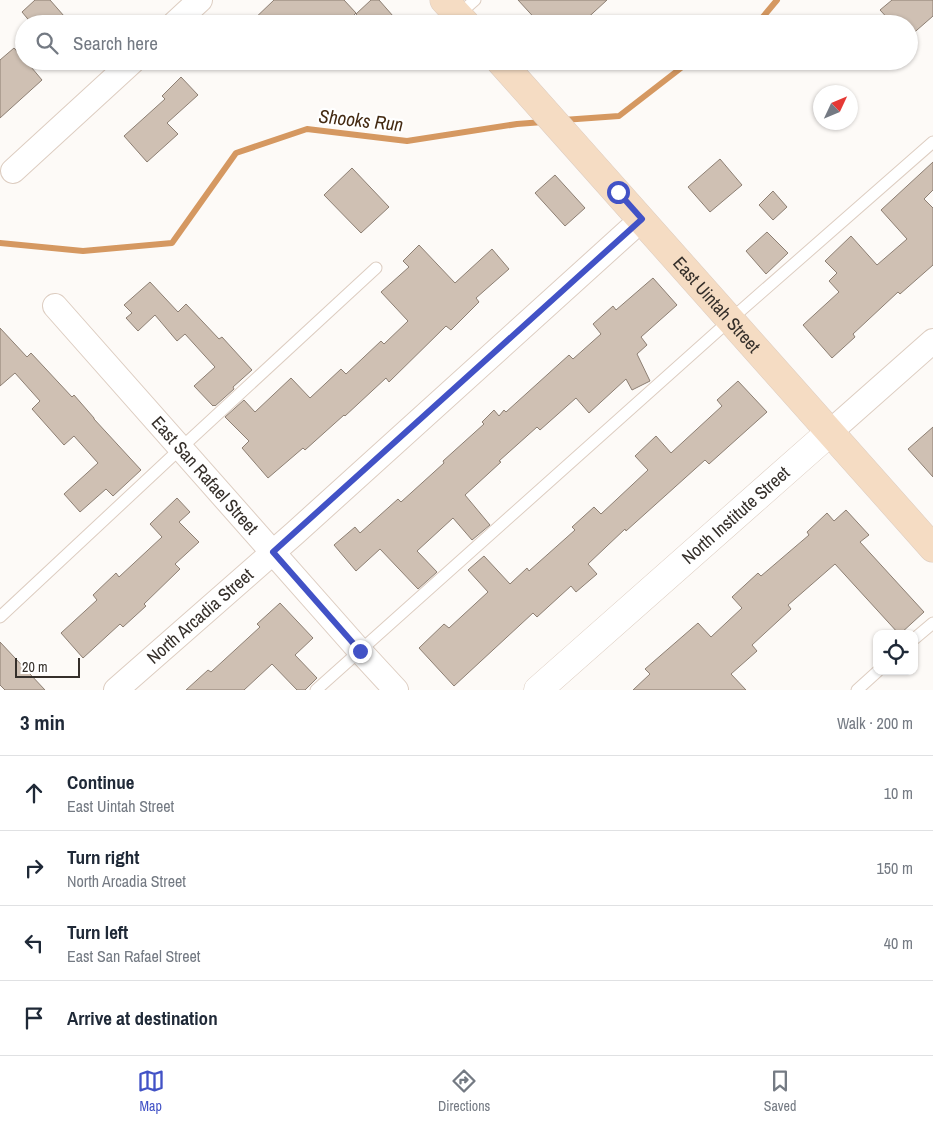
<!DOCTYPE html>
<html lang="en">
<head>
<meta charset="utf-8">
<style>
  body { margin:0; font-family:"Archivo Narrow",sans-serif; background:#f6f6f7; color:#1f2937 }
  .controls { position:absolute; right:15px; bottom:15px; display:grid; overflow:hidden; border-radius:10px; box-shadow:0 1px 4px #0004 }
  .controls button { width:45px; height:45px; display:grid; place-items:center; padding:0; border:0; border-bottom:1px solid #e0e1e3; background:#fff; color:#1f2937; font:25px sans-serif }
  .compass { position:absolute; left:813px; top:85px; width:45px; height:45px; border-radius:50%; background:#fff; box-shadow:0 1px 4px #0004; rotate:46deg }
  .scale { position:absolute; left:15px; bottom:12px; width:65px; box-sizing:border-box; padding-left:5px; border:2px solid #352f2a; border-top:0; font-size:14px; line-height:18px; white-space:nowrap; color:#352f2a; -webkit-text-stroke:4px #fff; paint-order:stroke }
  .stop { position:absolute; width:15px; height:15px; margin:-11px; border:4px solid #4252c6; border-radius:50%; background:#fff }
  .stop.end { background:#4252c6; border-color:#fff; box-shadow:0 1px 5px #0008 }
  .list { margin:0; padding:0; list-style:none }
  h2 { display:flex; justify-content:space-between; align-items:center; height:65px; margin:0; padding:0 20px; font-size:21px }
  h2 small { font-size:16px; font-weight:400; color:#747a83 }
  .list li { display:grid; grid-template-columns:32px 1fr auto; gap:15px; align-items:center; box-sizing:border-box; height:75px; padding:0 20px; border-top:1px solid #e0e1e3 }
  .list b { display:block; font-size:19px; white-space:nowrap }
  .list p { margin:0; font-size:16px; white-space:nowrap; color:#747a83 }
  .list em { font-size:16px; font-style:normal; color:#747a83 }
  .icon { flex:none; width:28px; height:28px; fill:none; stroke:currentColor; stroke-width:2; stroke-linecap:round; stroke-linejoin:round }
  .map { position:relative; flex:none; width:933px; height:690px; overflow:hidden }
  .search { position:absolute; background:#fff; box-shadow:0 1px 4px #0004; left:15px; right:15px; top:15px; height:55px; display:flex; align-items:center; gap:12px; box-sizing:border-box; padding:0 18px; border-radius:28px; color:#747a83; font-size:19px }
  .sheet { height:365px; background:#fff }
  nav { display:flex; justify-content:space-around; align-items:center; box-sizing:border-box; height:70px; border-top:1px solid #e0e1e3; background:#fff; font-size:14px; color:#747a83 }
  nav a { display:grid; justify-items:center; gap:2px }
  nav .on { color:#4252c6 }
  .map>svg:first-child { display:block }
</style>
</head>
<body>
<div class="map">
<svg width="933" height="690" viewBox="0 0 933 690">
  <rect width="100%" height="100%" fill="#fdfaf7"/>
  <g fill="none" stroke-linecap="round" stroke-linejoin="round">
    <path stroke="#d59861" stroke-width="6" d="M757,24l20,-24
      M563,120l56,-4 71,-55
      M0,243l83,8 89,-8 64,-90 71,-24 100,12 110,-17 26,-2"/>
  </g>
  <path fill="#cfc0b3" stroke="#8d7f73" d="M35,0h15l21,24h-39l-10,-12z
    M274,0h70l12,13 -11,11h-96z
    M371,0h8l14,16 -8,8h-20l-9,-10z
    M518,0h89l-26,24h-41z
    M892,0h41v16l-24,21v-13h-16l-13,-14z
    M14,48l10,11v2h2l16,19 -42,38v-58z
    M181,77l17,18 -31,28 11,11 -31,28 -23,-26 41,-37 -3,-3z
    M720,159l22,26 -32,27 -22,-25z
    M933,162v28l-9,9 9,9v57l-33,29 -2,-2 -45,42 2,3 -23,21 -29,-33 36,-33 -10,-11 8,-8 -12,-12 26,-25 26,29 30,-26 -26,-29z
    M352,168l37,39 -28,26 -37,-38z
    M555,175l30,33 -20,18 -30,-33z
    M773,191l14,16 -14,13 -14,-15z
    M767,232l21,21 -22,21 -20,-23z
    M419,245l36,38 37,-34 17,20 -33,29 3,4 -28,28 -5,-4 -57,56 -3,-4 -41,38 -1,-1 -39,35 -2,-2 -35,30 -26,-30 7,-7 -24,-24 19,-17 11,12 36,-34 19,20 31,-29 5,5 35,-33 3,3 24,-23 -27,-29 28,-25 -6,-6z
    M653,278l24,27 -36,32 6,8 -10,9 13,27 -18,9 -6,-11 -37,34 -13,-15 -36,32 -3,-3 -38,34 2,1 -36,33 25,30 -18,15 -19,-22 -36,33 20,21 -19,17 -38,-40 -24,22 -22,-26 21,-18 5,6 38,-34 3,3 43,-39 -1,-2 41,-37 -2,-2 12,-12 5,6 5,-6 2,2 63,-57 4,4 28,-25 -8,-10 20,-18 3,4z
    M150,282l28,30 8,-8 33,35 3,-2 30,33 -19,17 1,2 -19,17 -1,-1 -1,1 -19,-20 21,-19 -30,-33 -8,7 -22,-26 -17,16 -12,-13 6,-5 -8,-8z
    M0,328l27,29 4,-4 41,44 2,-2 20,23v1l47,51 -28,26 -7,-7 -26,23 -16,-18 34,-31 -24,-27 -10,9 -32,-36 8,-8 -25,-28 -15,13z
    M738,381l29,31 -58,52 -4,-4 -79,71 -1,-2 -37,35 9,10 -21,18 -5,-6 -34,31 -4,-4 -79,73 -35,-38 25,-24 5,4 39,-36 -20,-22 16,-14 26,28 17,-16 2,3 46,-41 -3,-3 22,-20 7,7 47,-44 -13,-14 21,-20 15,17 51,-47 -5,-6z
    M933,427v50l-25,-28z
    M177,498l13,14 -11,10 20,20 -24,22 5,5 -36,35 2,2 -23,21 -3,-3 -37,34 -22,-25 36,-33 -4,-5 23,-22 3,4 43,-40 -12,-13z
    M846,510l23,25 -9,7 64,70 -24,22h-1l-64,-70 -47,41 3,4 -39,36 5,6 -26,23 15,16h-113l17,-16 -5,-5 53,-46 13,14 31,-29 -10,-11 26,-24 3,3 48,-41 -2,-3 20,-19 7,8z
    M280,603l33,35 -18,17 22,23 -12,12h-8l-25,-26 -28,26h-58l22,-20 3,2 49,-45 -3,-3z
    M0,642l45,48h-40l-5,-5z"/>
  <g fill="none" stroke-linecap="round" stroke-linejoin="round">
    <g stroke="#ddcdc1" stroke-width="13">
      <path id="service" d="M458,15l17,-15
        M0,617l181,-169 195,-180
        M914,639l19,-16
        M316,690l414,-370 203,-178
        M857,690l21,-19"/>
    </g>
    <g stroke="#ddcdc1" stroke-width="26">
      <g id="minor">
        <path d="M174,24l26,-24"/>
        <path d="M13,171l120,-110"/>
        <path id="s1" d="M55,306l305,345 36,39"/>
        <path d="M829,433l104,-92"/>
        <path id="s2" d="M116,690l179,-157 347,-314"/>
      </g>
    </g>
    <g stroke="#ddcdc1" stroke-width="29">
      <g id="tertiary">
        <path id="s3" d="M538,690l291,-257"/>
      </g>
    </g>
    <g stroke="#ddcdc1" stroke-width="29">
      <g id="secondary">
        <path d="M444,0l22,24"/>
        <path id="s4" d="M500,61c145,162 288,326 433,487"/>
      </g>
    </g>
    <use href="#service" stroke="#fff" stroke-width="11"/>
    <use href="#minor" stroke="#fff" stroke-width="24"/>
    <use href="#tertiary" stroke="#fff" stroke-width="28"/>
    <use href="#secondary" stroke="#f5dcc3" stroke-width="28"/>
  </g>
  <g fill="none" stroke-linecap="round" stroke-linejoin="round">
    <path stroke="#4252c6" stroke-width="6" d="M360,651l-87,-99 369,-333 -24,-27"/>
  </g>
  <g text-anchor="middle" stroke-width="4.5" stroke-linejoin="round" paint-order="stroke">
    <g font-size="18" fill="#352f2a" stroke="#fff">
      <text dy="6" stroke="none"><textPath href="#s4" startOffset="326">East Uintah Street</textPath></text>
      <text dy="6" stroke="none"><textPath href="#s1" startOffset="226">East San Rafael Street</textPath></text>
      <text dy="6" stroke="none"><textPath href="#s3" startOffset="264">North Institute Street</textPath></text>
      <text dy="6" stroke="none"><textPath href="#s2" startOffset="112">North Arcadia Street</textPath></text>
    </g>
    <g font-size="19" font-style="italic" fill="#442a12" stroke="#fff">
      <text transform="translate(361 120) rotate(6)" y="7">Shooks Run</text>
    </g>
  </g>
</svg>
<div class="controls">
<button><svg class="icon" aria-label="locate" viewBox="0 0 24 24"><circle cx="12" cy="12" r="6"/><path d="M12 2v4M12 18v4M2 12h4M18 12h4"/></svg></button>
</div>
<svg class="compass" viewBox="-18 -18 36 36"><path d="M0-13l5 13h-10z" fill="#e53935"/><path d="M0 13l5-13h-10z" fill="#747a83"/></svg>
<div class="scale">20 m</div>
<div class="stop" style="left:618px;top:192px"></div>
<div class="stop end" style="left:360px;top:651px"></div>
<div class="search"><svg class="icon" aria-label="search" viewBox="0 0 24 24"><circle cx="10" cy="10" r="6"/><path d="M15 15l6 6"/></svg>Search here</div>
</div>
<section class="sheet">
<h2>3 min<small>Walk · 200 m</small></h2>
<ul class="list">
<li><svg class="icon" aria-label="ahead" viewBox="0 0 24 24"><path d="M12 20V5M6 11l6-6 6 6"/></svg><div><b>Continue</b><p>East Uintah Street</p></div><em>10 m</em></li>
<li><svg class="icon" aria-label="right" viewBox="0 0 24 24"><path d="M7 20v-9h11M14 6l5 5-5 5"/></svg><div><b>Turn right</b><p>North Arcadia Street</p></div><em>150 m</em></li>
<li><svg class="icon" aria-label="left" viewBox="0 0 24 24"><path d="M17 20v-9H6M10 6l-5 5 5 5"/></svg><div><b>Turn left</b><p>East San Rafael Street</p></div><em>40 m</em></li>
<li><svg class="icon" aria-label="arrive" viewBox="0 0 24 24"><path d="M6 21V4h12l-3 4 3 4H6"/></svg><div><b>Arrive at destination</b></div></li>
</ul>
</section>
<nav>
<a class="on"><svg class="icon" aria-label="map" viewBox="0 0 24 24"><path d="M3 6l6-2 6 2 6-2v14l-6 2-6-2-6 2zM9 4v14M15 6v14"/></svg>Map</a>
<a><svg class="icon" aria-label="directions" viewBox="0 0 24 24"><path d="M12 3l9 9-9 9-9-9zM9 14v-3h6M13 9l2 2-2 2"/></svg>Directions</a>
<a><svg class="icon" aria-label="saved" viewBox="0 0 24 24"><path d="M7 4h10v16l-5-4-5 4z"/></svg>Saved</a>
</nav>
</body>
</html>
